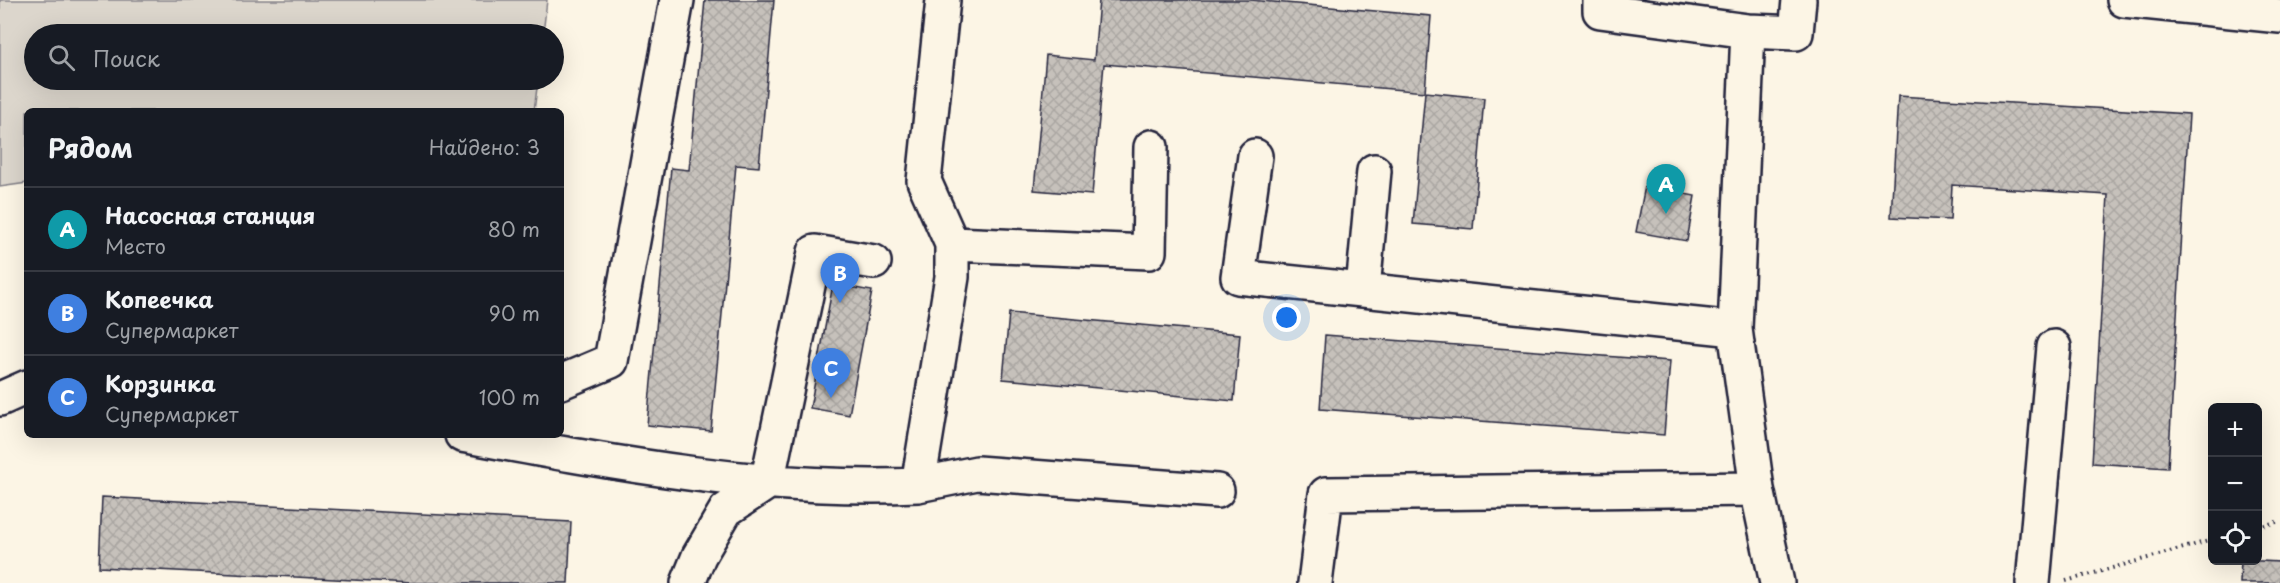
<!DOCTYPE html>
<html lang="ru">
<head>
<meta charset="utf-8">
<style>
  body { margin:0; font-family:"Playpen Sans",sans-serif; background:#242831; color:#f1f3f6 }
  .controls { position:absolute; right:18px; bottom:18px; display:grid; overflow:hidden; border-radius:9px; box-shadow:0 6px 24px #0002 }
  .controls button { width:54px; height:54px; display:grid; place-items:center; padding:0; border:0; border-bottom:2px solid #363941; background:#171b24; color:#f1f3f6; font:30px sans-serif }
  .you { position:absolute; left:1287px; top:318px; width:21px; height:21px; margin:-15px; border:4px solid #fff; border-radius:50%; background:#1a73e8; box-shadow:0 0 0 9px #1a73e833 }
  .badge { display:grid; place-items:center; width:39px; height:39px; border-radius:50%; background:#d1495b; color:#fff; font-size:20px; font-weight:700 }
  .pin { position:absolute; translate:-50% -50px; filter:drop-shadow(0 2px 3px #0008) }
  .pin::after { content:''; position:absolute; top:32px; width:21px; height:18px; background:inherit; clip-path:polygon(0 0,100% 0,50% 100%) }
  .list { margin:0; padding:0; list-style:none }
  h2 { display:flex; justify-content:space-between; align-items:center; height:78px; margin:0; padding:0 24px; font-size:26px }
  h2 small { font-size:20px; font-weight:400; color:#9ea1a6 }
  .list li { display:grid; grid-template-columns:39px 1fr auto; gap:18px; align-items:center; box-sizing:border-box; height:84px; padding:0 24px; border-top:2px solid #363941 }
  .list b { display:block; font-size:22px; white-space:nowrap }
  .list p { margin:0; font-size:20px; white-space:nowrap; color:#9ea1a6 }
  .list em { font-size:20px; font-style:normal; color:#9ea1a6 }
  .icon { flex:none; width:33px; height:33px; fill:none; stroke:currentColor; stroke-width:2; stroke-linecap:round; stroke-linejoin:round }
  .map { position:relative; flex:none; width:2280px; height:583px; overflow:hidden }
  .search { position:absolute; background:#171b24; box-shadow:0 6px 24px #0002; left:24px; top:24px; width:540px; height:66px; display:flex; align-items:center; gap:15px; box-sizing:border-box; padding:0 21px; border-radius:33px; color:#9ea1a6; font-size:22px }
  .panel { position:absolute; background:#171b24; box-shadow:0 6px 24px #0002; left:24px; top:108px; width:540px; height:330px; border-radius:9px }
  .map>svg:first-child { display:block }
</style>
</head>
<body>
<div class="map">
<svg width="2280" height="583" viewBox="0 0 2280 583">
  <defs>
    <pattern id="building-cross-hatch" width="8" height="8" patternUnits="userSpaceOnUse" patternTransform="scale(1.5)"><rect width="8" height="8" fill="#c6c1bb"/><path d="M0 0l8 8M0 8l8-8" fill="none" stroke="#aaa6a2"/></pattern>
  </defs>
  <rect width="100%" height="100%" fill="#fcf5e5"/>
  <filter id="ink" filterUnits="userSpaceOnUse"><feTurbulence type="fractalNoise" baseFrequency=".0167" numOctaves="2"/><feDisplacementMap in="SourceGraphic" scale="12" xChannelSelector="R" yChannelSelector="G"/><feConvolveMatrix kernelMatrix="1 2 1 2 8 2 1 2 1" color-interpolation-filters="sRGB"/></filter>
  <g filter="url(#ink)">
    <path fill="#dcd6cc" stroke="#7f7c84" stroke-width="1.5" d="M0,0h547l-4,34h-509v46h504l-4,31h-507v72l-27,4z"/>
    <path fill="url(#building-cross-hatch)" stroke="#22223b" stroke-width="1.5" d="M705,0h69l-15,167 -23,-2 -25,266 -64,-6 24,-257 18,2z
      M1099,0h152l180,16 -6,76 -321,-28 -12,131 -58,-5 12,-135 48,5z
      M1425,92l59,6 -11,131 -60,-5z
      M1898,96l291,18 -21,354 -76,-5 16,-268 -156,-10 -2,35 -59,-3z
      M1645,186l50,10 -8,45 -51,-9z
      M833,284l39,7 -23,124 -39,-7z
      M1009,313l231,21 -6,67 -231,-22z
      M1325,335l345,26 -6,74 -344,-26z
      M102,497l469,25 -3,61h-157l-312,-16z
      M2241,560l39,2v21h-40z"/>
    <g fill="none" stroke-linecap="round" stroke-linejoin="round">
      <g stroke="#22223b" stroke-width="38">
        <path id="minor" d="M1600,0v11l148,20 48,2 3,-33
          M2124,0l156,16
          M1748,31l-13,298 22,160 20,94
          M1255,156l-17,121 497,52
          M952,244l197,8 2,-105
          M1363,289l11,-118
          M561,382l50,-21 66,-361
          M0,399l27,-12
          M462,435c150,28 303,57 456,50l34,-208v-33l-28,-63 19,-181
          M918,485l59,-12 240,18
          M688,583l11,-27 27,-46 41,-27 48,-231 59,10
          M1315,583l11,-89 431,-5
          M2033,583l21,-236"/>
      </g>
      <path stroke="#22223b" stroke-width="4" stroke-dasharray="1.5 4.5" stroke-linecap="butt" d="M2258,527l22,-6
        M2066,581l146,-41"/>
      <use href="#minor" stroke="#fcf5e5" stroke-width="33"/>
    </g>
  </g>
</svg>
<div class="controls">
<button>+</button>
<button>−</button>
<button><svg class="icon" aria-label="locate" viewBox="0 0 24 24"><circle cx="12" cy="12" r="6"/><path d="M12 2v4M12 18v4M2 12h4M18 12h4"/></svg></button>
</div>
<div class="you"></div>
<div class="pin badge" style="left:1666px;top:214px;background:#0f9aa8">A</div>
<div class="pin badge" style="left:840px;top:303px;background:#3f7fe0">B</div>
<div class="pin badge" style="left:831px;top:398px;background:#3f7fe0">C</div>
<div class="search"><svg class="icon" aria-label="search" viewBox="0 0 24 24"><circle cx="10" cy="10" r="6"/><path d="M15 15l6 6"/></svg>Поиск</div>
<section class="panel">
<h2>Рядом<small>Найдено: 3</small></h2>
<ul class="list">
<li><span class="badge" style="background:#0f9aa8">A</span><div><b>Насосная станция</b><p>Место</p></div><em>80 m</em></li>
<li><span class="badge" style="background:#3f7fe0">B</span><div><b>Копеечка</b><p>Супермаркет</p></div><em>90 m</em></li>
<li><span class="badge" style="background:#3f7fe0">C</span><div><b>Корзинка</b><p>Супермаркет</p></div><em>100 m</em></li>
</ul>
</section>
</div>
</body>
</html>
